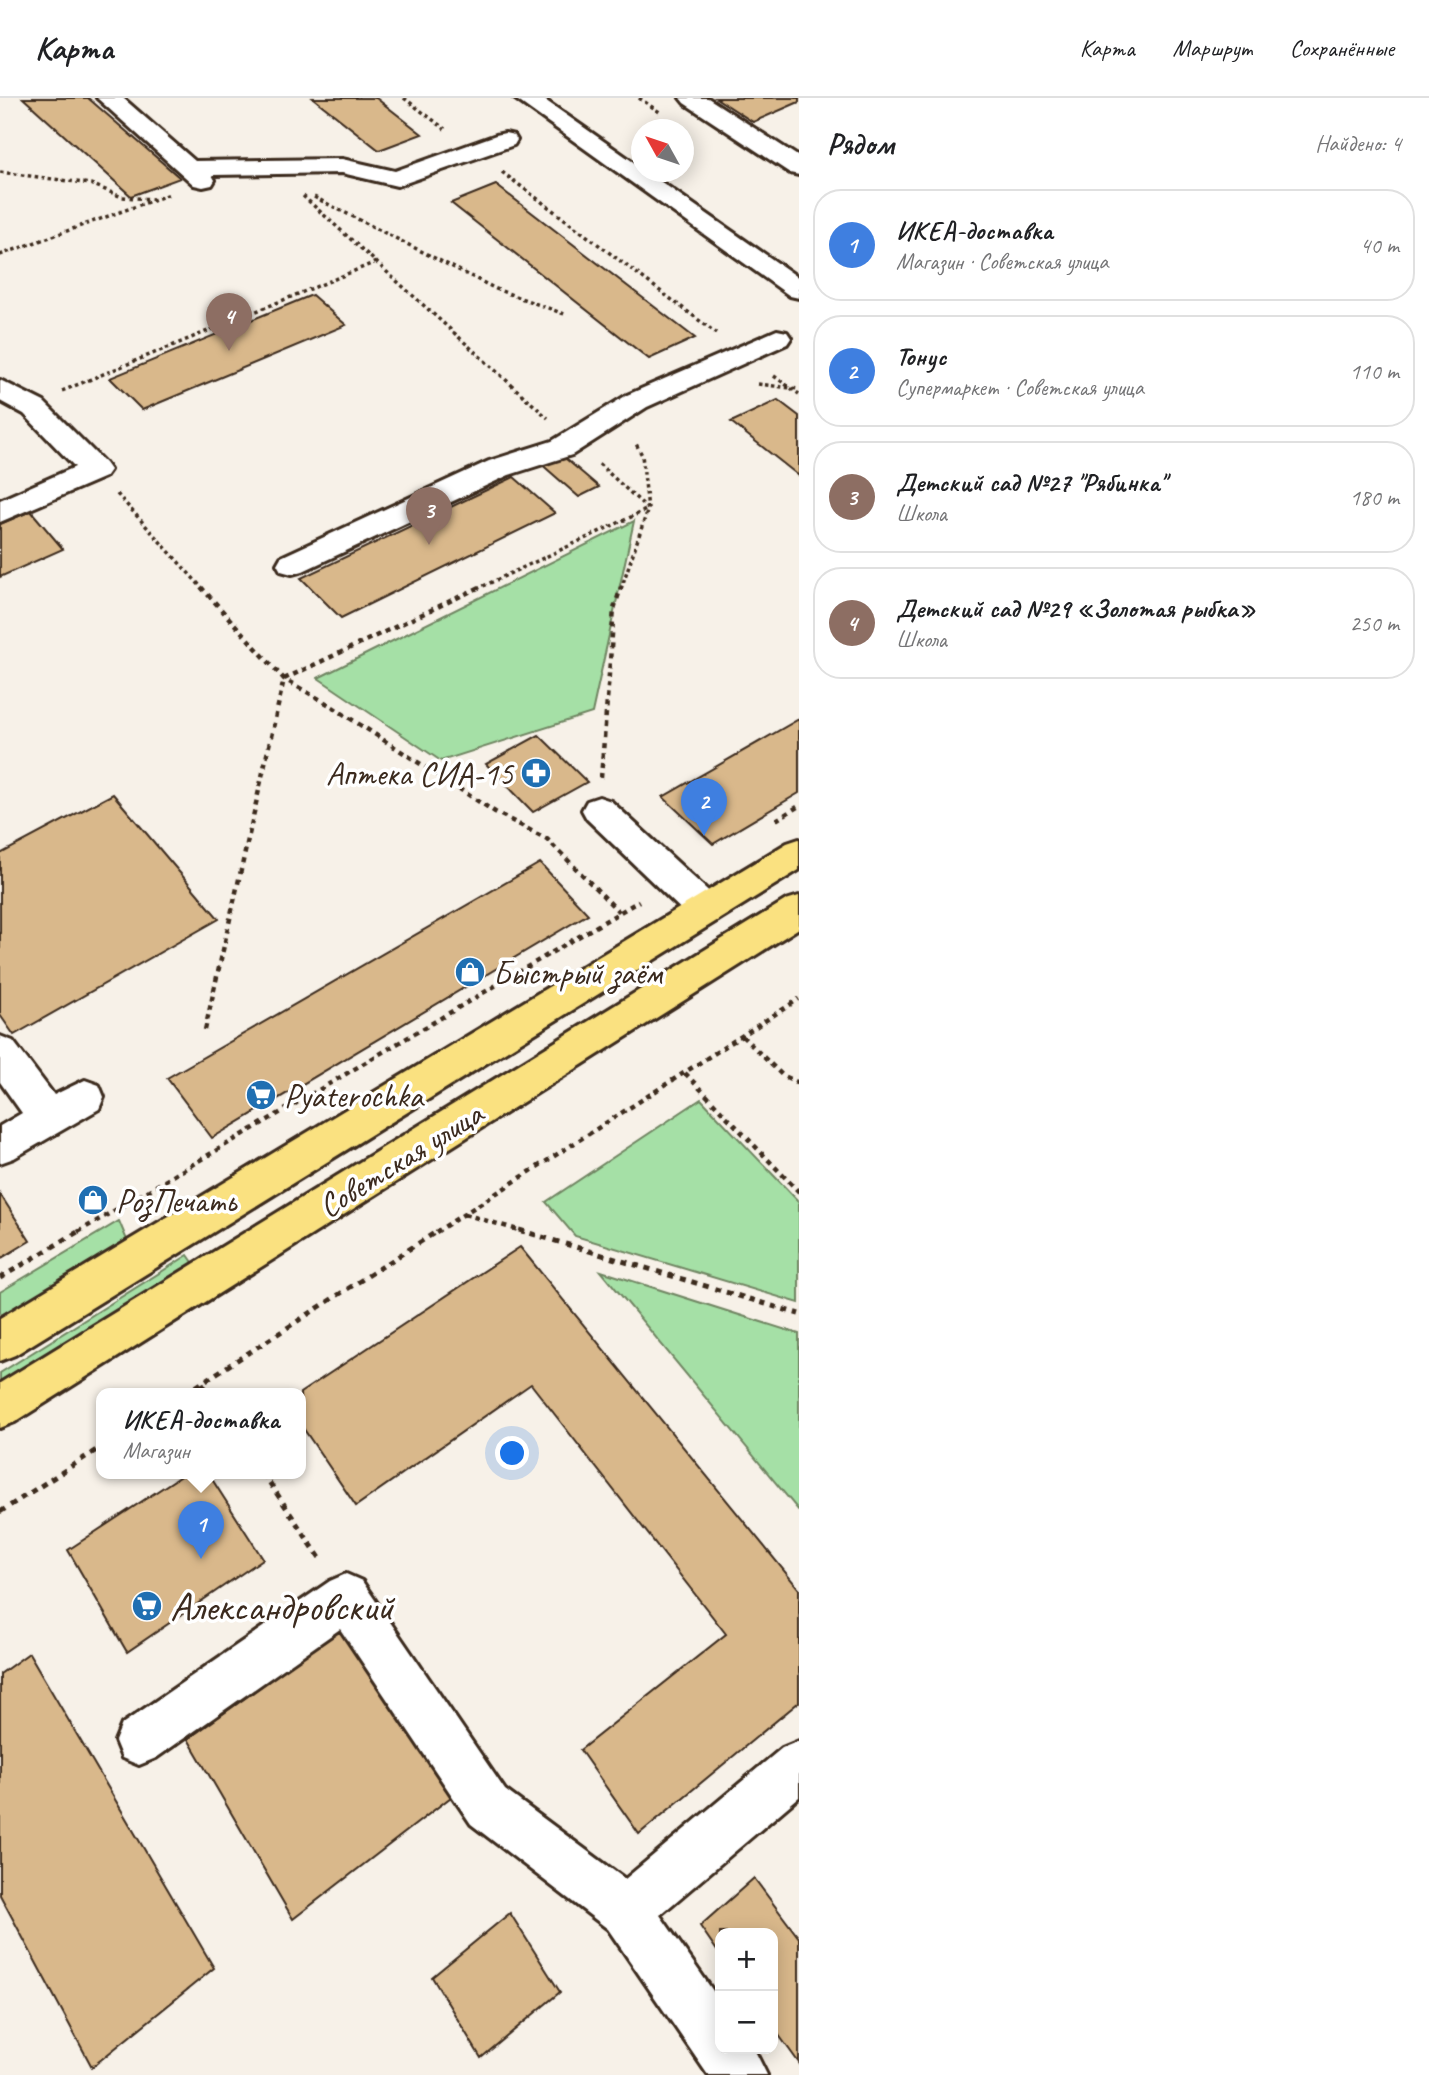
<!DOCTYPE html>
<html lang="ru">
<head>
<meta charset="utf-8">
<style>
  body { margin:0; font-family:Caveat,sans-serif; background:#f2f2f2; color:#202124 }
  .controls { position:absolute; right:21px; bottom:21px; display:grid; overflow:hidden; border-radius:14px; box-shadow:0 4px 18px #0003 }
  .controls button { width:63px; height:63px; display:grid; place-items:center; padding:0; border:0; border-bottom:2px solid #e0e0e0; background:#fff; color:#202124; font:35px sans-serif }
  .compass { position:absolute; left:631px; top:21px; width:63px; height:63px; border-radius:50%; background:#fff; box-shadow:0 4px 18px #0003; rotate:310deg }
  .you { position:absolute; left:513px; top:1356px; width:24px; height:24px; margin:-18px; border:5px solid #fff; border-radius:50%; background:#1a73e8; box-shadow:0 0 0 10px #1a73e833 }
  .badge { display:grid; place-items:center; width:46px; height:46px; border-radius:50%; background:#b45309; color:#fff; font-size:23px; font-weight:700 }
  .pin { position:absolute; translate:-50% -58px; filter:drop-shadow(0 2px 4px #0008) }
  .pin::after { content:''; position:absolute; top:37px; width:24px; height:21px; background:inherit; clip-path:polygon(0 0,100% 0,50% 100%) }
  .popup { position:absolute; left:96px; top:1290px; width:210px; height:91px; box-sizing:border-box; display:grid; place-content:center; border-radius:14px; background:#fff; filter:drop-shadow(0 2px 5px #0005); font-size:23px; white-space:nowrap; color:#757577 }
  .popup b { font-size:26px; color:#202124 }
  .popup::after { content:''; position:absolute; left:50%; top:100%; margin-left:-14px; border:14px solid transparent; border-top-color:#fff }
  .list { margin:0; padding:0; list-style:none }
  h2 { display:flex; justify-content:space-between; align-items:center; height:91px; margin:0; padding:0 28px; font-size:30px }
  h2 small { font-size:23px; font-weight:400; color:#757577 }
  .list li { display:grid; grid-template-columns:46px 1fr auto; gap:21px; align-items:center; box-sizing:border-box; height:112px; margin:0 14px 14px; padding:0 14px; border:2px solid #e0e0e0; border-radius:28px }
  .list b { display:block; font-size:26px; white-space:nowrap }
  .list p { margin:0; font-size:23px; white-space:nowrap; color:#757577 }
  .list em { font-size:23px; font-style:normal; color:#757577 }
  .map { position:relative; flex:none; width:799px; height:1977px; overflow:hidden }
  header { display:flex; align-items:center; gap:42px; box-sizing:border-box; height:98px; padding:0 35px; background:#fff; border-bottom:2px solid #e0e0e0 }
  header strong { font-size:33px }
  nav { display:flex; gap:38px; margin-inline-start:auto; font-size:24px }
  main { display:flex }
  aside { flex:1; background:#fff }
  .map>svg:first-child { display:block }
</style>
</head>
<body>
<header>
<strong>Карта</strong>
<nav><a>Карта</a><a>Маршрут</a><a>Сохранённые</a></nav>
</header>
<main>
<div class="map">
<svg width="799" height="1977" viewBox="0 0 799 1977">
  <rect width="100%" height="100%" fill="#f7f1e8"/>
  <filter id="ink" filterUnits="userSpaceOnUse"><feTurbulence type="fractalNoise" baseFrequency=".0143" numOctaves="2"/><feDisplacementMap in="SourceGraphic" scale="14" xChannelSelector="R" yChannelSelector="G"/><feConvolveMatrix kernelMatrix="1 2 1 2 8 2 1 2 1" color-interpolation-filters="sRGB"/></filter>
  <g filter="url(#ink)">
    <path fill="#a5e0a6" stroke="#708562" stroke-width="2" d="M634,423l-42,192 -151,48 -123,-83z
      M701,1001l98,103v101l-224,-67 -29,-34z
      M119,1123l8,19 -127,77v-25z
      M188,1157l9,13 -197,124v-19z
      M601,1173l198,63v177z"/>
    <path fill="#d9b88b" stroke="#3b2a1e" stroke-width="2" d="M23,0h65l92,80 -49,18z
      M313,0h63l46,36 -43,16z
      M716,0h83v4l-46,20z
      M496,87l199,153 -46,21 -198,-156z
      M312,197l34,30 -204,85 -32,-32z
      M778,302l21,16v60l-68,-54z
      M559,355l40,34 -20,10 -40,-35z
      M514,379l41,36 -214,105 -40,-40z
      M31,413l32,38 -63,28v-53z
      M799,621v74l-86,51 -50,-47z
      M539,637l48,47 -54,30 -47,-48z
      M113,696l106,125 -205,116 -14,-20v-161z
      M540,765l48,51 -376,224 -45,-60z
      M0,1096l30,47 -30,18z
      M520,1149l279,342v113l-160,132 -59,-84 146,-116 -195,-250 -175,122 -55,-81 -1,-32z
      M185,1375h23l55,86 -136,93 -59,-102z
      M341,1531l110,168 -158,122 -105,-180z
      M29,1555l185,315 -122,99 -92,-172v-221z
      M754,1780l45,60v125l-26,-36v-94h-53v22l-20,-29z
      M510,1815l50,79 -79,66 -49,-81z"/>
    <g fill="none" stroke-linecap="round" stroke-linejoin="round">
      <g stroke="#3b2a1e" stroke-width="6">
        <path id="minor" d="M97,0h26l72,63 147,-2 53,12 101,-36 9,-2 9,2 3,5 -3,5 -117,41 -55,-13 -130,2 3,5 -3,5 -9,2 -9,-2z
          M514,0h28l100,70v4h5l152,106v20l-9,-2z
          M680,0h28l91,59v18l-9,-2 -106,-70z
          M777,232l10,2 4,6 -4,6 -140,63 -75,48 -63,20 -206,96 -11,3 -11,-3 -4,-7 4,-7 208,-96 63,-20 75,-46z
          M0,282l44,22 61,61 5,7 -5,7 -105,45v-22l75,-33 -51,-53 -24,-13z
          M599,699l12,4 107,99 5,10 -5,10 -13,4 -13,-4 -105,-101 -5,-9 5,-9z
          M0,938l13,5 41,54 31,-15 14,5 5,12 -5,12 -85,49 -14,5v-37l22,-13 -22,-31z
          M346,1476l16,7 143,209 120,89 157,-131 17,-7v56l-139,118 60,86v48h34l13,26h-59l-100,-146 -137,-105 -131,-195 -184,129 -17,7 -17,-7 -7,-17 7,-17 208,-143z"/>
      </g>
      <g stroke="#3b2a1e" stroke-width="6">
        <path id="major" d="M799,741v31l-784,485 -15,6v-43l787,-475z
          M799,798v32l-784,494 -15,6v-45l786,-483z"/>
      </g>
      <path stroke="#3b2a1e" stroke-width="3.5" stroke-dasharray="3.5 3.5" stroke-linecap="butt" d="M404,0l41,31
        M639,0l22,15
        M0,74l91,12 31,13 31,2
        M502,74l214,161
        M303,98l245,222
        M314,99l182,92 71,26
        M0,157l170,-61
        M774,278l25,18
        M758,286l41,5
        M62,293l314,-129
        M117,396l86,95
        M477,491l171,-80 -49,-45
        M621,491l27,-80 -6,-54 -7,-13"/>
      <path stroke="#3b2a1e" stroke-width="4.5" stroke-dasharray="5 5" stroke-linecap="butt" d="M201,489l83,92 44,25 167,108 52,27 72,73
        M601,680l13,-169 7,-22
        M776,722l23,-14
        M205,932l79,-351 196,-92
        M742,938l40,39 17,8
        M685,975l114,119
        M464,1116l61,18
        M78,1134l561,-331
        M436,1134l363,-233"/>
      <path stroke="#3b2a1e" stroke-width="5" stroke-dasharray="6 6" stroke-linecap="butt" d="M519,1132l280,84
        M0,1180l81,-48
        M202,1285l6,10
        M186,1295l253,-163
        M263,1375l59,88
        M0,1414l101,-65"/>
      <use href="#minor" fill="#fff" fill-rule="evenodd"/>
      <use href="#major" fill="#fae180" fill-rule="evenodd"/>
    </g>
  </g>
  <defs>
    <g id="pharmacy-disc" transform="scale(1.575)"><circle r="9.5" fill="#1f6fb2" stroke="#fff"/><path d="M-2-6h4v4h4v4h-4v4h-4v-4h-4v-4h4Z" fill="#fff"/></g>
    <g id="shop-disc" transform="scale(1.575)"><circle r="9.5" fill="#1f6fb2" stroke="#fff"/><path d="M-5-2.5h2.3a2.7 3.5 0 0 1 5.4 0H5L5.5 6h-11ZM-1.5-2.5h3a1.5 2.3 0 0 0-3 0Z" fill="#fff"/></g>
    <g id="supermarket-disc" transform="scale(1.575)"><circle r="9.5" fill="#1f6fb2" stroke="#fff"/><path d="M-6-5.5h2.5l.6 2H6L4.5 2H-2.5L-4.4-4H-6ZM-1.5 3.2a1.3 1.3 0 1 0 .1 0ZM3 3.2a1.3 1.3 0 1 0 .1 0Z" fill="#fff"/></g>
  </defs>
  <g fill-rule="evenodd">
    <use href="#pharmacy-disc" x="536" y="675"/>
    <use href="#shop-disc" x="470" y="874"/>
    <use href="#supermarket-disc" x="261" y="997"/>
    <use href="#shop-disc" x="93" y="1102"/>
    <use href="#supermarket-disc" x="147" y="1508"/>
  </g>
  <g text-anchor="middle" stroke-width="7" stroke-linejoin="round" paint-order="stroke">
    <g font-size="33" fill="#3b2a1e" stroke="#fff" text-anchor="start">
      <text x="513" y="687" text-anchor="end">Аптека СИА-15</text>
      <text x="493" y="886">Быстрый заём</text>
      <text x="284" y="1009">Pyaterochka</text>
      <text x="116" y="1114">РозПечать</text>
    </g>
    <g font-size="33" fill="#3b2a1e" stroke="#fff">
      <text transform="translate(400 1061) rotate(-32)" y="12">Советская улица</text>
    </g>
    <g font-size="40" fill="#3b2a1e" stroke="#fff" text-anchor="start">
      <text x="170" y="1522">Александровский</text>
    </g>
  </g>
</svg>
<div class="controls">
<button>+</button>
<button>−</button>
</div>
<svg class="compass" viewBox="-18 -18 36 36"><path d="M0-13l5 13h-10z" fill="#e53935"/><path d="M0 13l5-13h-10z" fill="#757577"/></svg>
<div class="you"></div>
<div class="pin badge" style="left:201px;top:1461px;background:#3f7fe0">1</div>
<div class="popup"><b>ИКЕА-доставка</b>Магазин</div>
<div class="pin badge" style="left:704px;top:738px;background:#3f7fe0">2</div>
<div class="pin badge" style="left:429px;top:447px;background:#8d6e63">3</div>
<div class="pin badge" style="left:229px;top:253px;background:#8d6e63">4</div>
</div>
<aside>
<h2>Рядом<small>Найдено: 4</small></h2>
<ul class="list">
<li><span class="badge" style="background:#3f7fe0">1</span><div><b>ИКЕА-доставка</b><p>Магазин · Советская улица</p></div><em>40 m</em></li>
<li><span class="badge" style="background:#3f7fe0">2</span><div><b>Тонус</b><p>Супермаркет · Советская улица</p></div><em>110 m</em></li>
<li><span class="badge" style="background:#8d6e63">3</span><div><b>Детский сад №27 &quot;Рябинка&quot;</b><p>Школа</p></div><em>180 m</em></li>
<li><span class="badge" style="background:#8d6e63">4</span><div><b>Детский сад №29 «Золотая рыбка»</b><p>Школа</p></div><em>250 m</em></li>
</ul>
</aside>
</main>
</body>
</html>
